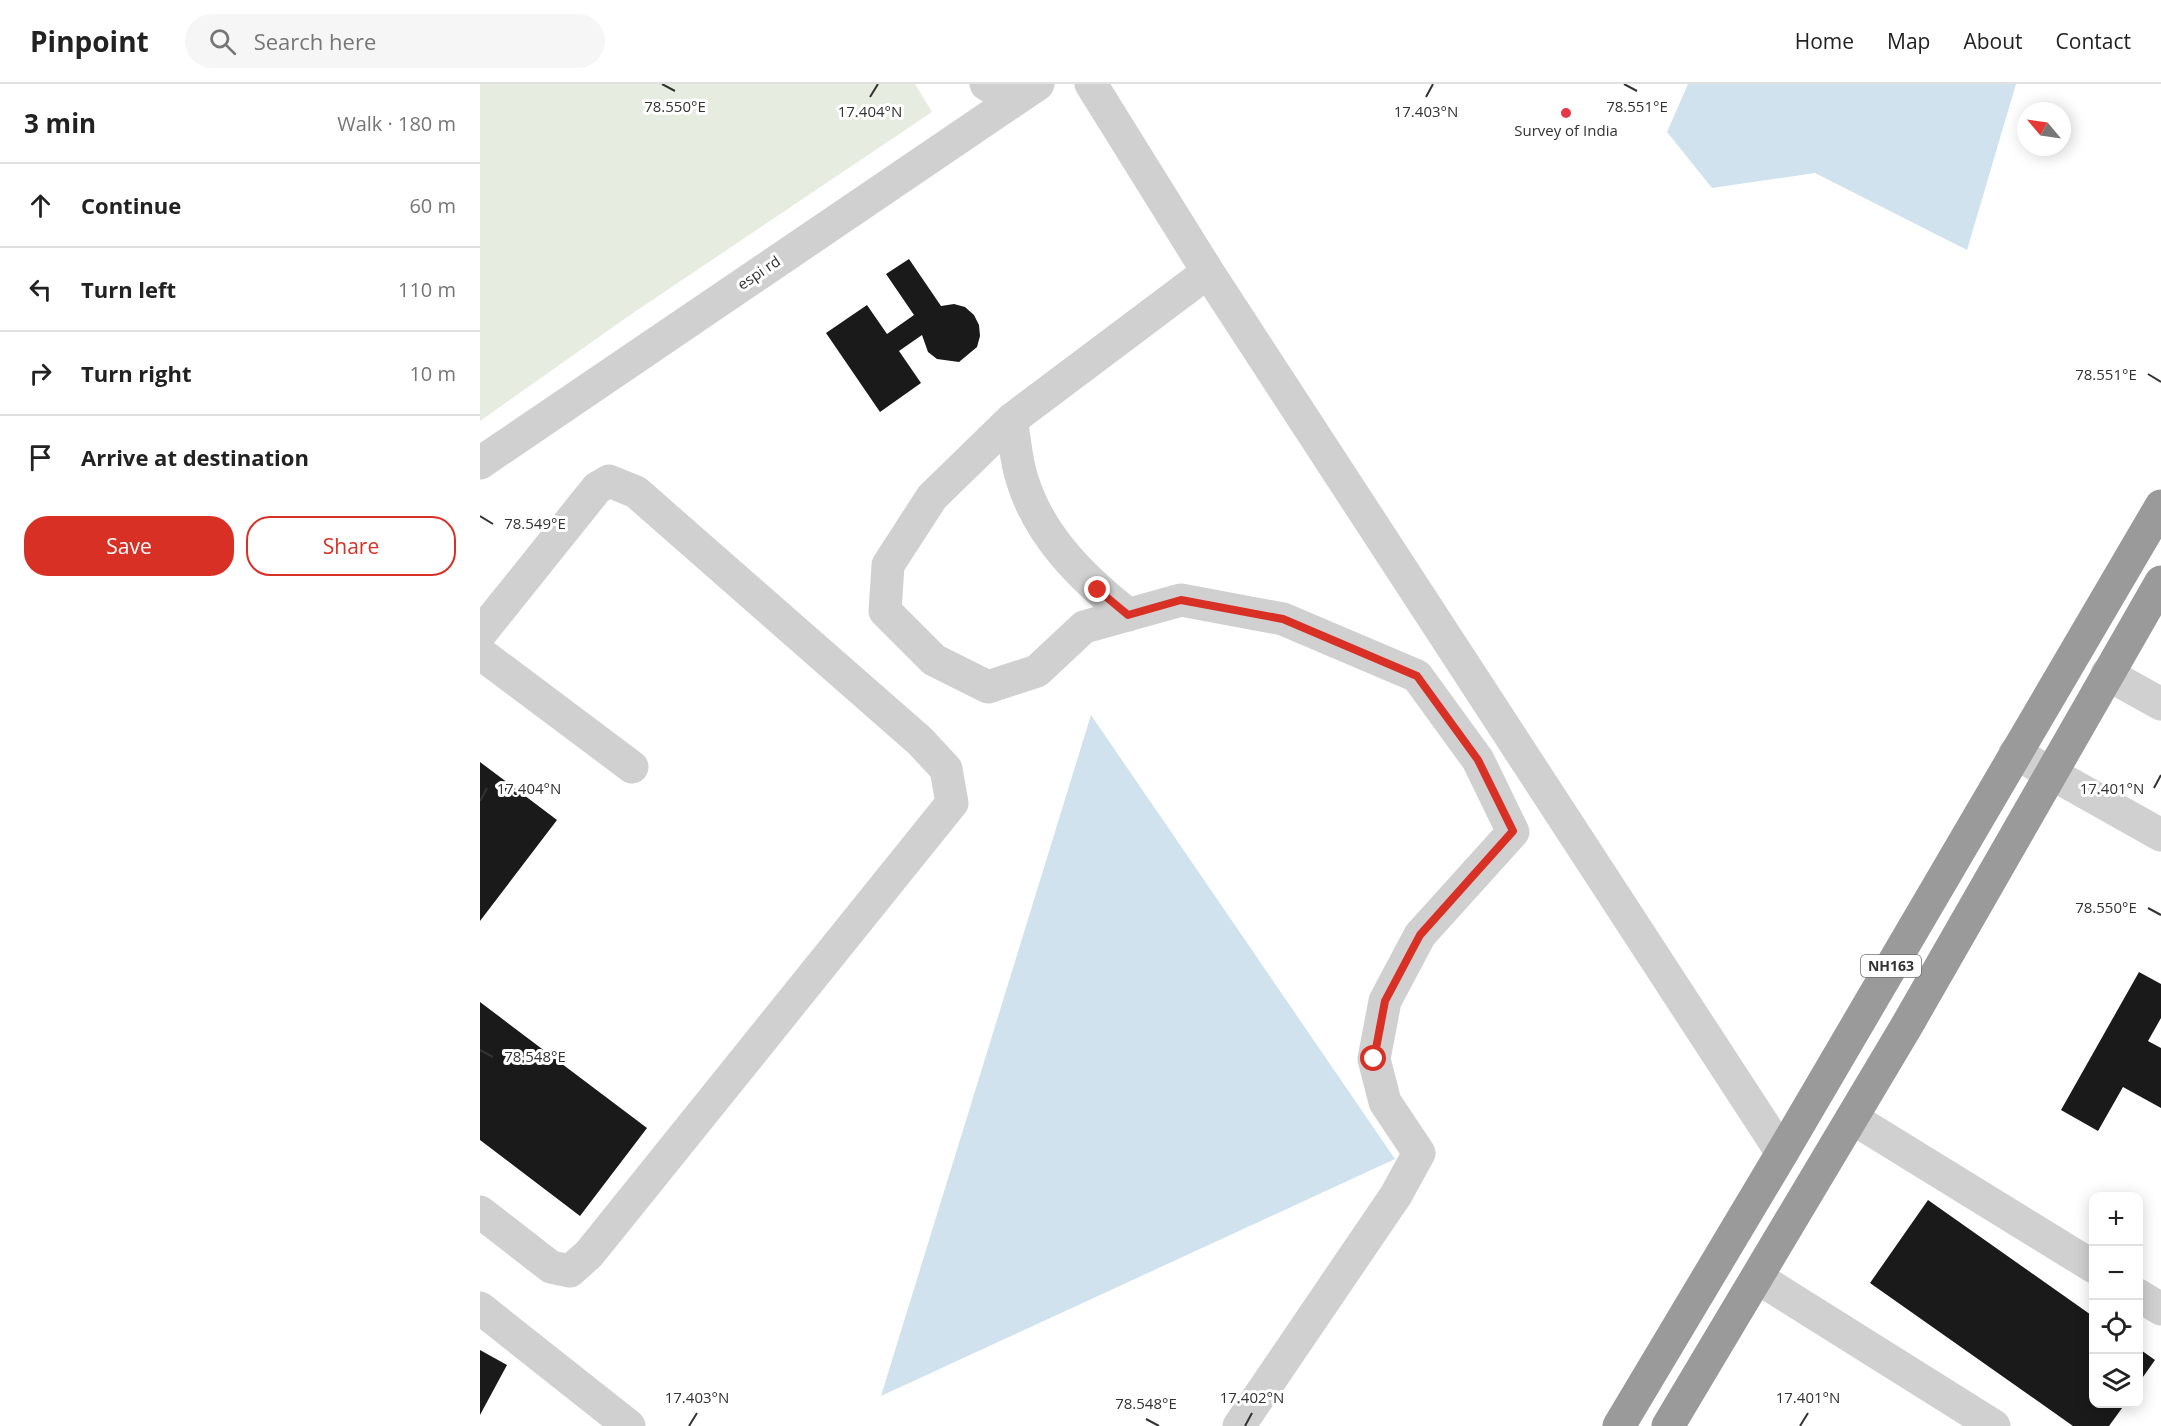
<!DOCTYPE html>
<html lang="en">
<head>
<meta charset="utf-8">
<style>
  body { margin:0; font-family:"Open Sans",sans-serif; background:#f6f6f6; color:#222 }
  .controls { position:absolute; right:18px; bottom:18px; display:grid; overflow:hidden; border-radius:12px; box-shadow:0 3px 15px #0003 }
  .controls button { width:54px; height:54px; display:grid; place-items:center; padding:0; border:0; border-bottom:2px solid #e0e0e0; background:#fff; color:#222; font:30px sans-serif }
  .compass { position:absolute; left:1537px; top:18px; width:54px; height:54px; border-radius:50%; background:#fff; box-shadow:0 3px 15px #0003; rotate:299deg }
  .stop { position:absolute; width:18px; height:18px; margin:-14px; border:4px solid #d93025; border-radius:50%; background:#fff }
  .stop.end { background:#d93025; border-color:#fff; box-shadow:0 2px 6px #0008 }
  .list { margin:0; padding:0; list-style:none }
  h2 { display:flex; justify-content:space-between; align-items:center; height:78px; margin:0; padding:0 24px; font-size:26px }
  h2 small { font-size:20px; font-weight:400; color:#767676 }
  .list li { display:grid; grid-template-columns:39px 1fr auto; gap:18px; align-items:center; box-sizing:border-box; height:84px; padding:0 24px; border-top:2px solid #e0e0e0 }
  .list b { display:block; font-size:22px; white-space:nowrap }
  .list em { font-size:20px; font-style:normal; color:#767676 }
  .actions { display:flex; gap:12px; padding:18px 24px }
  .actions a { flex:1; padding:14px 0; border:2px solid #d93025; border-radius:24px; text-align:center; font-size:21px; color:#d93025 }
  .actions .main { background:#d93025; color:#fff }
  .icon { flex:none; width:33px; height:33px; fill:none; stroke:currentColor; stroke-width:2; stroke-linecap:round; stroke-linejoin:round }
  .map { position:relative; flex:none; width:1681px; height:1342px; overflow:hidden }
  header { display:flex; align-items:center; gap:36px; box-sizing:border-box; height:84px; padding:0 30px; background:#fff; border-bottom:2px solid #e0e0e0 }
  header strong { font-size:28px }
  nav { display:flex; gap:33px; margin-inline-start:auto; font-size:21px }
  .search { width:420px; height:54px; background:#f6f6f6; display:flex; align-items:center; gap:15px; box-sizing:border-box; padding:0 21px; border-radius:33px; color:#767676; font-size:22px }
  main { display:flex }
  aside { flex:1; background:#fff }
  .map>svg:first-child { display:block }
</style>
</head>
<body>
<header>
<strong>Pinpoint</strong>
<div class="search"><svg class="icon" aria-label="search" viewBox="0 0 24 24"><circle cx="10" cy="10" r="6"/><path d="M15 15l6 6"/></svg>Search here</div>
<nav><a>Home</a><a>Map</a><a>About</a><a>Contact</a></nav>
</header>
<main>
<aside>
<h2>3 min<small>Walk · 180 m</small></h2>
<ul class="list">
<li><svg class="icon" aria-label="ahead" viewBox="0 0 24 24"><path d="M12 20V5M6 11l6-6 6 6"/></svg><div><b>Continue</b></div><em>60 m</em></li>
<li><svg class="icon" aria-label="left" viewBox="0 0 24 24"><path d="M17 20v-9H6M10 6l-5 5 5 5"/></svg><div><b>Turn left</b></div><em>110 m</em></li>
<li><svg class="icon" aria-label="right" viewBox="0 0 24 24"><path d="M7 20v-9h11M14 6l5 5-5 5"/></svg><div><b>Turn right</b></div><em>10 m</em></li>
<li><svg class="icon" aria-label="arrive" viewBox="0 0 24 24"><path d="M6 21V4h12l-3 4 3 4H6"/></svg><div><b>Arrive at destination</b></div></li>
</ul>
<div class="actions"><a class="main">Save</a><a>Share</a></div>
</aside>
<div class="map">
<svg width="1681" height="1342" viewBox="0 0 1681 1342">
  <rect width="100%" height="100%" fill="#fff"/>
  <path fill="#e6ecdf" d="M0,0h435l17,28 -302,203 -150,106z"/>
  <path fill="#cfe2ee" d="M1208,0h328l-49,166 -152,-77 -103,15 -45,-56z
    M611,631l304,444 -514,237z"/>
  <path fill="#1a1a1a" d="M429,175l32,47 13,-2 11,3 9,8 5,10 1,11 -3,11 -18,15 -22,-3 -9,-7 -6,-17 -23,16 22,32 -41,29 -54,-79 41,-28 20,29 27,-19 -28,-41z
    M0,678l77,58 -77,101z
    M1659,888l22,12v34l-13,23 13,7v60l-38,-21 -25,44 -37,-21z
    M0,918l167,126 -67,88 -100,-76z
    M1448,1116l166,117v87h31l-16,22h-36l-203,-143z
    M1658,1264l17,12 -17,24z
    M0,1266l27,15 -27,50z"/>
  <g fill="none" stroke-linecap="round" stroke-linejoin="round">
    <path stroke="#d0d0d0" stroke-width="33" d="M506,0l27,16
      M611,0l117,188 574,881
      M728,188l-197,148 -79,77 -44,68 -3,46 49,49 54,27 49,-16 47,-44 97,-27 102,19 134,57 61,84 35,72 -93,103 -35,66 -11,58 11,43 34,51 -23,42 -157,231
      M531,336c4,20 5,41 11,59 17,57 61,100 107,136
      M0,379l558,-379
      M0,550l117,-146 12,-7 27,11 284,249 26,28 6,34 -363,451 -19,17 -19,-4 -71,-55
      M0,569l152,114
      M1627,590l54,30
      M1535,669l146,82
      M1372,1034l242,149
      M1278,1194l236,148
      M1658,1211l23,14
      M0,1224l149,118"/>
    <path stroke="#9a9a9a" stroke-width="33" d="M1139,1342l163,-273 379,-647
      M1188,1342l238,-399 255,-445"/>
  </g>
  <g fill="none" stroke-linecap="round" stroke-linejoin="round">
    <path stroke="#d93025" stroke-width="8" d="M618,506l30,25 53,-15 102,19 134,57 61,84 35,71 -93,104 -35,66 -11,58"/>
  </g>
  <path fill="none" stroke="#333" stroke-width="2" d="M182,0l13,7M1144,0l13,7M390,13l8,-13M946,13l7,-13M1668,290l13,8M0,432l13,8M1674,704l7,-13M0,717l7,-13M1668,824l13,7M0,966l13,7M666,1335l13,7M209,1342l8,-13M765,1342l7,-13M1320,1342l8,-13"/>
  <circle fill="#e63946" stroke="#fff" stroke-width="2" cx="1086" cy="29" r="6"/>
  <g text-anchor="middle" stroke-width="6" stroke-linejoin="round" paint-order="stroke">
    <rect fill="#fff" stroke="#707070" stroke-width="1.5" x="1381" y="871" width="60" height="22" rx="4.5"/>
    <g font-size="14" font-weight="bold" fill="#333">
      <text x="1411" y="887">NH163</text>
    </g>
    <g font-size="15" fill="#333" stroke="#fff">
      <text x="1086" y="52">Survey of India</text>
    </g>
    <g font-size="15" fill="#333" stroke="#fff">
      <text transform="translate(279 189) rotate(-34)" y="5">espi rd</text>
    </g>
  </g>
  <g font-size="15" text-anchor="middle" fill="#333" stroke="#fff" stroke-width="6" stroke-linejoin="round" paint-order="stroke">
    <text x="195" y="28">78.550°E</text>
    <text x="1157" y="28">78.551°E</text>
    <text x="390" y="33">17.404°N</text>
    <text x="946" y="33">17.403°N</text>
    <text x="1626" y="296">78.551°E</text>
    <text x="55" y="445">78.549°E</text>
    <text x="1632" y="710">17.401°N</text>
    <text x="49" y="710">17.404°N</text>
    <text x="1626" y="829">78.550°E</text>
    <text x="55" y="978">78.548°E</text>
    <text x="217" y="1319">17.403°N</text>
    <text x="772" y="1319">17.402°N</text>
    <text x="1328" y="1319">17.401°N</text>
    <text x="666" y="1325">78.548°E</text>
  </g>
</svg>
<div class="controls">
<button>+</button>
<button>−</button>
<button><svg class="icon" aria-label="locate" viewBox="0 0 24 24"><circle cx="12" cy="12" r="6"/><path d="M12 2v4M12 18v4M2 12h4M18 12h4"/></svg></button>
<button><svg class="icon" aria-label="layers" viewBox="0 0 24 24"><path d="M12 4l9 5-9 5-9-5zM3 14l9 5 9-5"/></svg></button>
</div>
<svg class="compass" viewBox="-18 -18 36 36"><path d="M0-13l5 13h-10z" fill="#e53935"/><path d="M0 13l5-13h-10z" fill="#767676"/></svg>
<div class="stop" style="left:894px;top:975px"></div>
<div class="stop end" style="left:618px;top:506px"></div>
</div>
</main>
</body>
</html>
